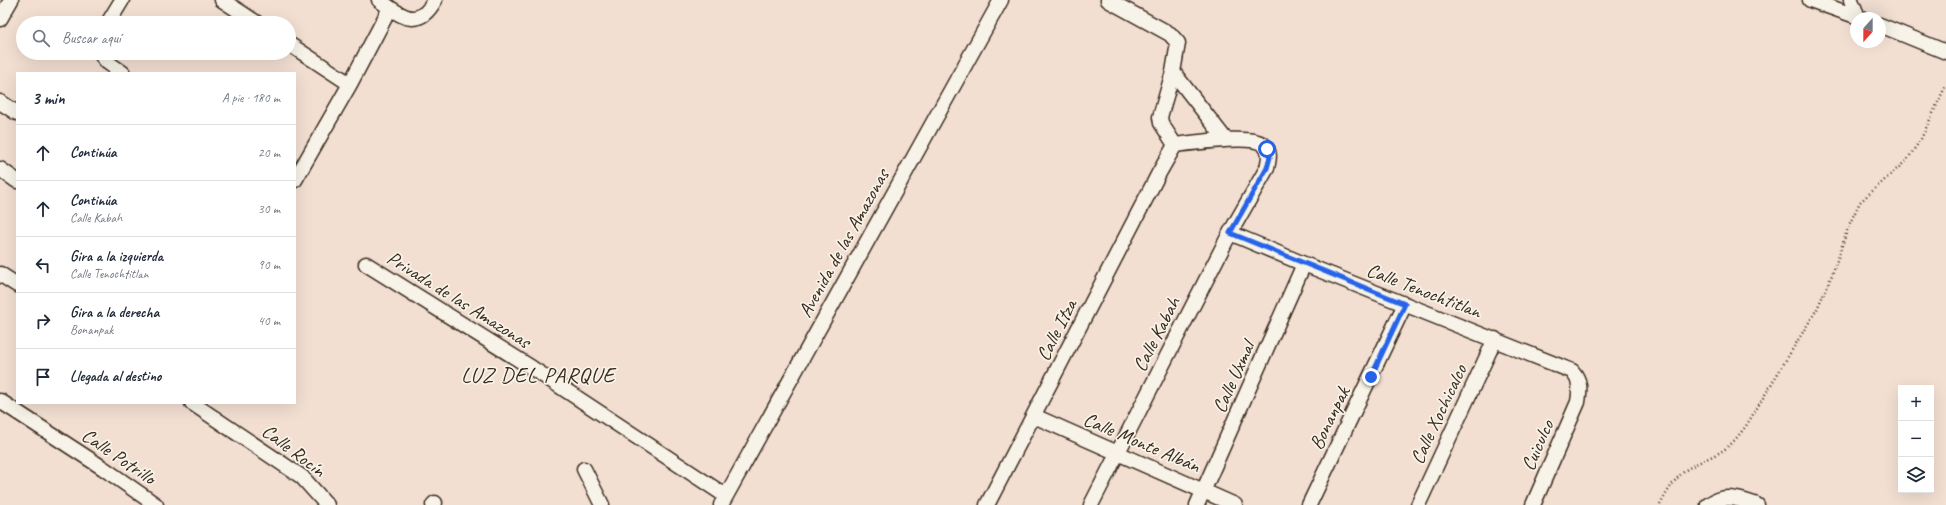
<!DOCTYPE html>
<html lang="es">
<head>
<meta charset="utf-8">
<style>
  body { margin:0; font-family:Caveat,sans-serif; background:#f2f2f3; color:#1f2937 }
  .controls { position:absolute; right:12px; bottom:12px; display:grid; overflow:hidden; border-radius:0px; box-shadow:0 4px 16px #0002 }
  .controls button { width:36px; height:36px; display:grid; place-items:center; padding:0; border:0; border-bottom:1px solid #e0e1e3; background:#fff; color:#1f2937; font:20px sans-serif }
  .compass { position:absolute; left:1850px; top:12px; width:36px; height:36px; border-radius:50%; background:#fff; box-shadow:0 4px 16px #0002; rotate:201deg }
  .stop { position:absolute; width:12px; height:12px; margin:-9px; border:3px solid #2563eb; border-radius:50%; background:#fff }
  .stop.end { background:#2563eb; border-color:#fff; box-shadow:0 1px 4px #0008 }
  .list { margin:0; padding:0; list-style:none }
  h2 { display:flex; justify-content:space-between; align-items:center; height:52px; margin:0; padding:0 16px; font-size:17px }
  h2 small { font-size:13px; font-weight:400; color:#747a83 }
  .list li { display:grid; grid-template-columns:26px 1fr auto; gap:12px; align-items:center; box-sizing:border-box; height:56px; padding:0 16px; border-top:1px solid #e0e1e3 }
  .list b { display:block; font-size:15px; white-space:nowrap }
  .list p { margin:0; font-size:13px; white-space:nowrap; color:#747a83 }
  .list em { font-size:13px; font-style:normal; color:#747a83 }
  .icon { flex:none; width:22px; height:22px; fill:none; stroke:currentColor; stroke-width:2; stroke-linecap:round; stroke-linejoin:round }
  .map { position:relative; flex:none; width:1946px; height:505px; overflow:hidden }
  .search { position:absolute; background:#fff; box-shadow:0 4px 16px #0002; left:16px; top:16px; width:280px; height:44px; display:flex; align-items:center; gap:10px; box-sizing:border-box; padding:0 14px; border-radius:22px; color:#747a83; font-size:15px }
  .panel { position:absolute; background:#fff; box-shadow:0 4px 16px #0002; left:16px; top:72px; width:280px; height:332px; border-radius:0px }
  .map>svg:first-child { display:block }
</style>
</head>
<body>
<div class="map">
<svg width="1946" height="505" viewBox="0 0 1946 505">
  <rect width="100%" height="100%" fill="#f2dfd2"/>
  <filter id="ink" filterUnits="userSpaceOnUse"><feTurbulence type="fractalNoise" baseFrequency=".025" numOctaves="2"/><feDisplacementMap in="SourceGraphic" scale="8" xChannelSelector="R" yChannelSelector="G"/><feConvolveMatrix kernelMatrix="1 2 1 2 8 2 1 2 1" color-interpolation-filters="sRGB"/></filter>
  <g filter="url(#ink)">
    <g fill="none" stroke-linecap="round" stroke-linejoin="round">
      <g stroke="#3b2a1e" stroke-width="17">
        <path id="minor" d="M222,0l35,23
          M379,0c22,16 39,31 56,0
          M1108,0l62,34 8,9 -5,29 -13,45 1,6 14,22
          M1810,0l51,18
          M1851,0l7,17
          M0,19l11,-19
          M108,23l14,-23
          M1880,25l66,27
          M289,44l61,40
          M100,53l7,9 16,11
          M1173,72l53,68
          M0,102l17,11
          M0,169l17,12
          M295,180l55,-96 40,-76
          M1230,233l74,31 268,107c9,10 8,18 6,31l-45,103
          M366,264l166,104 194,128
          M0,274l17,11
          M0,401l103,67 53,37
          M192,403l110,74 25,28
          M1034,416l201,89
          M584,469l18,36
          M433,505l2,-2
          M721,505l280,-505
          M987,505l172,-332 16,-28c17,-2 78,-11 89,0 7,7 5,14 3,23l-37,65 -139,272
          M1197,505l107,-241
          M1309,505l96,-201
          M1418,505l77,-166
          M1708,505c16,-12 32,-6 49,0"/>
      </g>
      <path stroke="#3b2a1e" stroke-width="2.5" stroke-dasharray="1 3" stroke-linecap="butt" d="M1660,505c7,-13 14,-26 26,-35 11,-8 25,-12 36,-19 10,-6 17,-16 24,-25l71,-117 15,-34 17,-50 11,-23 47,-42 14,-21 25,-54"/>
      <use href="#minor" stroke="#f7f3e8" stroke-width="14"/>
    </g>
  </g>
  <g fill="none" stroke-linecap="round" stroke-linejoin="round" filter="url(#ink)">
    <path stroke="#2563eb" stroke-width="5" d="M1267,149l3,8 -3,11 -37,65 175,71 -34,73"/>
  </g>
  <g text-anchor="middle" stroke-width="3.5" stroke-linejoin="round" paint-order="stroke">
    <g font-size="20" fill="#3b2a1e" stroke="#f7f3e8">
      <text transform="translate(843 243) rotate(-61)" y="7">Avenida de las Amazonas</text>
      <text transform="translate(1424 290) rotate(21)" y="7">Calle Tenochtitlan</text>
      <text transform="translate(459 299) rotate(32)" y="7">Privada de las Amazonas</text>
      <text transform="translate(1056 330) rotate(-63)" y="7">Calle Itza</text>
      <text transform="translate(1156 334) rotate(-63)" y="7">Calle Kabah</text>
      <text transform="translate(1233 377) rotate(-66)" y="7">Calle Uxmal</text>
      <text transform="translate(1438 414) rotate(-65)" y="7">Calle Xochicalco</text>
      <text transform="translate(1329 418) rotate(-64)" y="7">Bonanpak</text>
      <text transform="translate(1142 442) rotate(23)" y="7">Calle Monte Albán</text>
      <text transform="translate(1537 445) rotate(-66)" y="7">Cuiculco</text>
      <text transform="translate(294 450) rotate(37)" y="7">Calle Rocín</text>
      <text transform="translate(119 456) rotate(34)" y="7">Calle Potrillo</text>
    </g>
    <g font-size="22" letter-spacing="1" fill="#3b2a1e" stroke="#f7f3e8">
      <text x="538" y="382">LUZ DEL PARQUE</text>
    </g>
  </g>
</svg>
<div class="controls">
<button>+</button>
<button>−</button>
<button><svg class="icon" aria-label="layers" viewBox="0 0 24 24"><path d="M12 4l9 5-9 5-9-5zM3 14l9 5 9-5"/></svg></button>
</div>
<svg class="compass" viewBox="-18 -18 36 36"><path d="M0-13l5 13h-10z" fill="#e53935"/><path d="M0 13l5-13h-10z" fill="#747a83"/></svg>
<div class="stop" style="left:1267px;top:149px"></div>
<div class="stop end" style="left:1371px;top:377px"></div>
<div class="search"><svg class="icon" aria-label="search" viewBox="0 0 24 24"><circle cx="10" cy="10" r="6"/><path d="M15 15l6 6"/></svg>Buscar aquí</div>
<section class="panel">
<h2>3 min<small>A pie · 180 m</small></h2>
<ul class="list">
<li><svg class="icon" aria-label="ahead" viewBox="0 0 24 24"><path d="M12 20V5M6 11l6-6 6 6"/></svg><div><b>Continúa</b></div><em>20 m</em></li>
<li><svg class="icon" aria-label="ahead" viewBox="0 0 24 24"><path d="M12 20V5M6 11l6-6 6 6"/></svg><div><b>Continúa</b><p>Calle Kabah</p></div><em>30 m</em></li>
<li><svg class="icon" aria-label="left" viewBox="0 0 24 24"><path d="M17 20v-9H6M10 6l-5 5 5 5"/></svg><div><b>Gira a la izquierda</b><p>Calle Tenochtitlan</p></div><em>90 m</em></li>
<li><svg class="icon" aria-label="right" viewBox="0 0 24 24"><path d="M7 20v-9h11M14 6l5 5-5 5"/></svg><div><b>Gira a la derecha</b><p>Bonanpak</p></div><em>40 m</em></li>
<li><svg class="icon" aria-label="arrive" viewBox="0 0 24 24"><path d="M6 21V4h12l-3 4 3 4H6"/></svg><div><b>Llegada al destino</b></div></li>
</ul>
</section>
</div>
</body>
</html>
